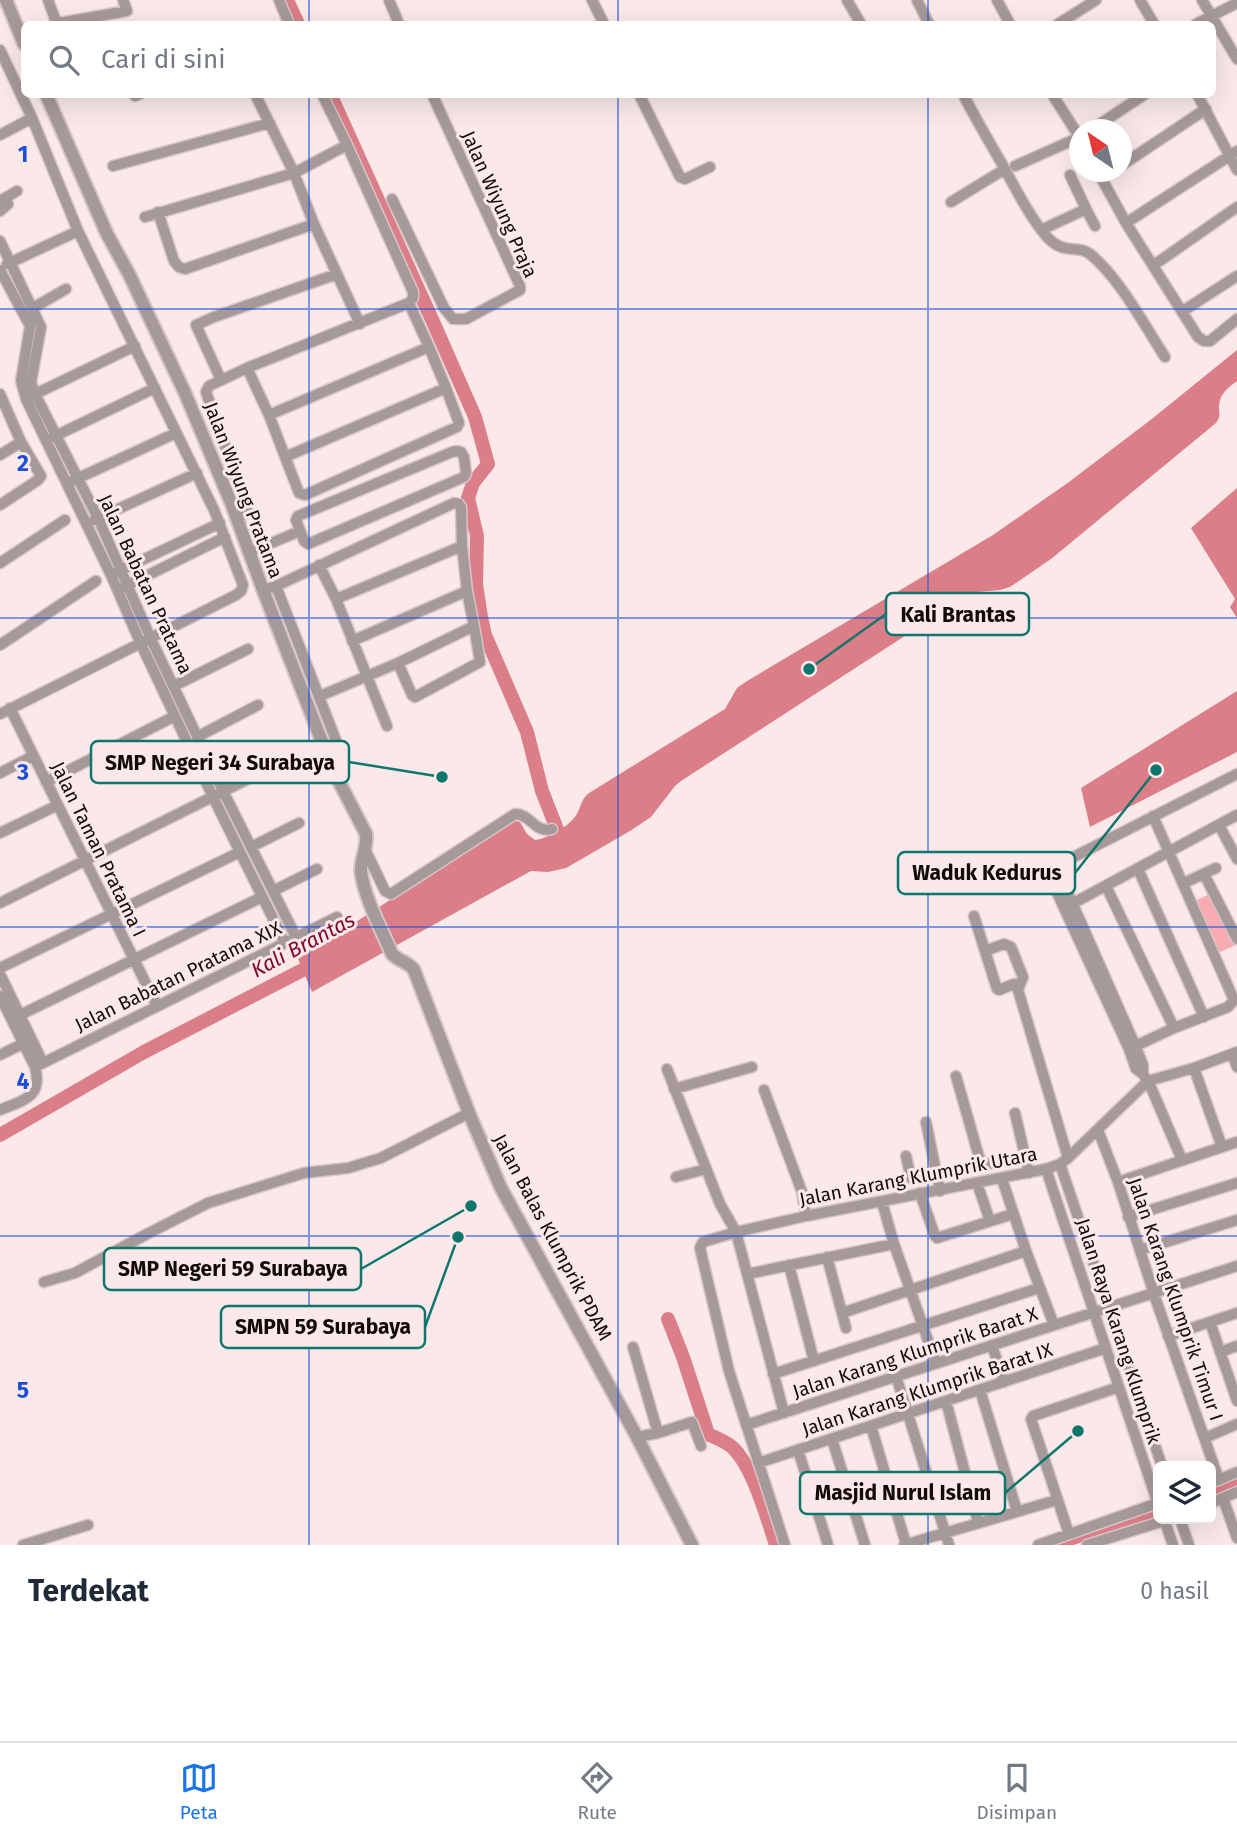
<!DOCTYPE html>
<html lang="id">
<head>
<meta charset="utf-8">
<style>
  body { margin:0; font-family:"Fira Sans",sans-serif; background:#f6f6f7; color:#1f2937 }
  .controls { position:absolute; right:21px; bottom:21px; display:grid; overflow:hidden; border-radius:10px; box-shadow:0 7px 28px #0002 }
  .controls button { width:63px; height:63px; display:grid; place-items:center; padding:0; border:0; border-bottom:2px solid #e0e1e3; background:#fff; color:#1f2937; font:35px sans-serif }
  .compass { position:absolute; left:1069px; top:119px; width:63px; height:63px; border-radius:50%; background:#fff; box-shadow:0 7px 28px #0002; rotate:325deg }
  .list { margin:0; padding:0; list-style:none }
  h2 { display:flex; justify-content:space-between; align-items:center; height:91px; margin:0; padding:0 28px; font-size:30px }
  h2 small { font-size:23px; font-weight:400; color:#747a83 }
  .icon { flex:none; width:38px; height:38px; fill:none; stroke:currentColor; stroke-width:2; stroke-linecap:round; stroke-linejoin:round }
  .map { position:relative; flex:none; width:1237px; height:1545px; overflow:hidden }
  .search { position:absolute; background:#fff; box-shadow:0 7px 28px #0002; left:21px; right:21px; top:21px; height:77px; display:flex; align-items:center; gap:18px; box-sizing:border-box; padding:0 24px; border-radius:10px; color:#747a83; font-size:26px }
  .sheet { height:196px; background:#fff }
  nav { display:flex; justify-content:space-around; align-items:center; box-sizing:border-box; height:98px; border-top:2px solid #e0e1e3; background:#fff; font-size:19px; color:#747a83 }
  nav a { display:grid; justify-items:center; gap:4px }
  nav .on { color:#1a73e8 }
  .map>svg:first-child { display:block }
</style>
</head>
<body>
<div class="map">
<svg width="1237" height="1545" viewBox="0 0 1237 1545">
  <rect width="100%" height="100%" fill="#fbe9ea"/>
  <path fill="#f8abb0" d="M1212,893l24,52 -18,8 -23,-52z"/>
  <path fill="#dc7e87" d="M1237,350v31c-9,7 -17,12 -18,25 0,8 2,10 -3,17l-165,136 -41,28 -10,3 -23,2 -15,7 -281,182 -6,5 -24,31 -21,14 -64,37 -18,4 -17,-1 -219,121 -14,-33 212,-136 5,-2 5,1 7,12 8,6c14,-2 31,-12 40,-23 6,-8 5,-17 14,-24l136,-84 12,-21 10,-7 246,-146 76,-53 84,-64z
    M1237,488v130l-7,-11 5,-8 -44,-71z
    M1237,691v61l-147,75 -9,-39z"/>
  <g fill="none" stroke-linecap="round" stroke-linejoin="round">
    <path stroke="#dc7e87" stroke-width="14" d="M287,0l11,24
      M330,94l104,230 41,93 13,47 -15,19 -5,15 9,38 -1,48 5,33 4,18 42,97 15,59 20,51
      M0,1135l144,-83 174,-90
      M668,1319l15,38 25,77c8,4 17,7 24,13 21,19 35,71 44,98
      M1211,1490l26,-11
      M1052,1545l106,-36"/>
    <g stroke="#d6c5c6" stroke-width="13">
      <path id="minor" d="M48,0l7,19 4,4 68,-12 -4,-11
        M279,0l10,24
        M389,0l10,24
        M592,0l12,24
        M847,0l14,24
        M917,0l12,24
        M997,0l13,24
        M1140,0l14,24
        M1202,0l35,59
        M1058,24l38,-24
        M1196,24l41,-21
        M0,50l32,68 46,113 136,279 29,75 -2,6 -5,4 -236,119
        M255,94l39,79 20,51 46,100
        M639,94l41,83 5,2 25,-12
        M963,94c12,24 26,47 39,70 14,25 27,52 45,73 18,19 30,7 43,17 28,22 55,72 75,103
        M1052,94l28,44
        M1197,94l40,76
        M135,96l5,-2
        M1091,130l54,-36
        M0,135l32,-17
        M1122,165l84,-56
        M113,166l157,-43
        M1015,166l65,-29
        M1098,172l28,51 72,114 6,4h6l27,-22
        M392,199l52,109 9,11h13l54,-29v-4l-88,-192
        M0,201l17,-10
        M951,202l54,-33
        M1086,209l9,17
        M0,211l8,-7 -3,-6
        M158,212l16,49 5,6 6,2 129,-45
        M145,217l149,-44 53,-28
        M1126,223l111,-72
        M1041,230l45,-21 -16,-34
        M0,241l41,86 -10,55 4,12 63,124 52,119 73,154 73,146
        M7,264l71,-33
        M1154,265l83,-58
        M0,270l30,56 -9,55 5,18 85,176 29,67 73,155 72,146
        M33,308l33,-19
        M1183,311l54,-35
        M429,347l17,41
        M247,368l22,47 30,78 6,2 152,-68 2,-4 -13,-35 -161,69
        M221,380l-25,-55 18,-8 123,-43
        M0,394l21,48 20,34 -3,4 -38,25
        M31,396l104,-50
        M269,415l160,-68 -20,-44
        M53,437l102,-49
        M457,451l4,1 3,5 2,16 -2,4 -156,67 -4,-3 -8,-21 2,-4 154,-64z
        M0,455l21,-13
        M72,481l104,-48
        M237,518l10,-5 1,-2 -42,-119 3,-6 38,-18 162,-65 4,-5v-6l-66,-147 -25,-51
        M94,520l103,-47
        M250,552l50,-21
        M0,563l65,-43
        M319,565l17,34 51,127
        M115,573l105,-50
        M276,586l61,157 1,13 -5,14
        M122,588l103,-51
        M263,590l13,-4 178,-83 5,1 2,3 1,39
        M352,641l115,-50
        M0,645l96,-64
        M398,663l14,32 3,2 65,-35 -6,-36
        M174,686l74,-37
        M320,696l78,-33 76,-37 -7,-35 -5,-45 -126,53
        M10,708l147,298
        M197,737l61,-32
        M0,773l33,-17
        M46,782l129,-66
        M1219,825l18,34
        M0,833l58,-28
        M251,847l48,-24
        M365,849l20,42 6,3 124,-80c16,0 20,20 37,15
        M1056,866l79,179 8,20v9
        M1138,869l66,148
        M1204,874l33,65
        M1184,883l32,-15
        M1106,886l68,142
        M273,891l44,-22
        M0,903l274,-137
        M1068,906l169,-91
        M974,916l23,73 2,1 15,-6 4,6 50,168
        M985,951l19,-7 7,3 12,30 -5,13
        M0,968l240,-116
        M0,974l43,89
        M0,996l35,71c8,31 -12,33 -35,43
        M20,1015l242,-118
        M1129,1049l45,-21 54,-21 6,-7 -81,-184
        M1232,1054l5,13
        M0,1055l28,-14
        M35,1067l302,-150
        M1194,1068l28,79
        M667,1069l53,135 16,28 48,181
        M956,1076l25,88
        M674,1089l78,-22
        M764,1090l38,102 4,24
        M1015,1113l14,60
        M926,1122l14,69
        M1098,1130l20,52 38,118 63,180
        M906,1156l5,22 1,1 91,-18
        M1182,1160l-32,-75 -7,-11 -7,-5 -7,-20 -81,-176 8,-7 181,-92
        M1060,1164l102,302
        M1046,1169l112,335
        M676,1177l30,-8
        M1002,1179l24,72 28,74
        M1118,1182l119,-40
        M977,1183l13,38
        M920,1193l15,43 2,2 76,-24
        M882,1202l12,42 42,119
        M1128,1217l109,-34
        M1140,1250l97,-30
        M827,1257l19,71
        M789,1265l25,96
        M747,1274l147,-30
        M44,1282l31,-9 72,-39 61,-31 96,-30 44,-5 33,-10 88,-45
        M842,1313l184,-62
        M1210,1322l27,79
        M1168,1336l69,-23
        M992,1345l12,37
        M633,1347l25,86
        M1220,1352l17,-6
        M773,1374l266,-86
        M896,1376l53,169
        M980,1390l37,121
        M946,1401l32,121
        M746,1425l491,-159
        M871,1426l35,118
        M637,1437l21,-4 34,-11 9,24
        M1205,1438l32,-14
        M832,1439l33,106
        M798,1450l30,95
        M758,1463l348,-115
        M1211,1483l26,-11
        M1223,1498l14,40
        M1211,1503l26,-11
        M1164,1519l9,26
        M1180,1519l9,26
        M1069,1534l-38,-115 2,-3 86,-29
        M23,1545l65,-20
        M785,1545l-56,-174 -29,-123 3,-6 33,-10 70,-16 240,-47 14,-5 8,-6 80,-77 46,-13 43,-16
        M904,1545l153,-45
        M1038,1545l120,-42
        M1087,1545l83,-26"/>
    </g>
    <g stroke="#d6c5c6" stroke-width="16">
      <path id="tertiary" d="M6,0l18,44
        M46,94l61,140 22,40 56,119 47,112 31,85 70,180 33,64c2,13 -6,25 -5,38 4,28 20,56 31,82 6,7 17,8 22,16l55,143 32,75 136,249 55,108"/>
    </g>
    <use href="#minor" stroke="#a6999a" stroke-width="10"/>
    <use href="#tertiary" stroke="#a6999a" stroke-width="12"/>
  </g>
  <path fill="none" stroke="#1d4ed8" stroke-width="2" stroke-opacity="0.55" d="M309,0v24M618,0v24M928,0v24M309,94v1451M618,94v1451M928,94v1451M0,309h1237M0,618h1237M0,927h1237M0,1236h1237"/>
  <g text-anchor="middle" stroke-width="6" stroke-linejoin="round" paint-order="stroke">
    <g font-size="19" fill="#130a0a" stroke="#fbe9ea">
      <text transform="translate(500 204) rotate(66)" y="7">Jalan Wiyung Praja</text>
      <text transform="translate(244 490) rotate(69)" y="7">Jalan Wiyung Pratama</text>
      <text transform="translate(146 584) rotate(65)" y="7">Jalan Babatan Pratama</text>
      <text transform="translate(99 849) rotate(64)" y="7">Jalan Taman Pratama I</text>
      <text transform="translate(178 976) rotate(-26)" y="7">Jalan Babatan Pratama XIX</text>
      <text transform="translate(918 1176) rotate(-11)" y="7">Jalan Karang Klumprik Utara</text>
      <text transform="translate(553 1237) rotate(62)" y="7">Jalan Balas Klumprik PDAM</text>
      <text transform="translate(1176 1299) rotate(71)" y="7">Jalan Karang Klumprik Timur I</text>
      <text transform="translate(1119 1331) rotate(72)" y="7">Jalan Raya Karang Klumprik</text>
      <text transform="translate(915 1352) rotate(-18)" y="7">Jalan Karang Klumprik Barat X</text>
      <text transform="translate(927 1389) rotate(-18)" y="7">Jalan Karang Klumprik Barat IX</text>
    </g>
    <g font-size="21" font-style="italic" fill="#7e0929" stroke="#fbe9ea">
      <text transform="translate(303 945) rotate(-28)" y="7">Kali Brantas</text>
    </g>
  </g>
  <g font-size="23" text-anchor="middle" font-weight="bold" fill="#1d4ed8" stroke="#fbe9ea" stroke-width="6" stroke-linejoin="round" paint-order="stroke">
    <text x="23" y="162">1</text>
    <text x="23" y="471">2</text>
    <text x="23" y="780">3</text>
    <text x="23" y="1089">4</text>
    <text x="23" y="1398">5</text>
  </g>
  <path fill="none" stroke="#0f766e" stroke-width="2.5" d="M809 669L886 614M442 777L349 762M1156 770L1075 873M471 1206L361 1269M458 1237L425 1327M1078 1431L1005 1493"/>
  <g fill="#0f766e" stroke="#fbe9ea" stroke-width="2.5">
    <circle cx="809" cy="669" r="7"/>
    <circle cx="442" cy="777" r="7"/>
    <circle cx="1156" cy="770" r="7"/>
    <circle cx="471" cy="1206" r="7"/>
    <circle cx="458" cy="1237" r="7"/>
    <circle cx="1078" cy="1431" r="7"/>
  </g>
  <g fill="#fbe9ea" stroke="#0f766e" stroke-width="2.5">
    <rect x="886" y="593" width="143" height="42" rx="7"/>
    <rect x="91" y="741" width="258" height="42" rx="7"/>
    <rect x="898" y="852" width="177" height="42" rx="7"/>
    <rect x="104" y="1248" width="257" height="42" rx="7"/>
    <rect x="221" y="1306" width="204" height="42" rx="7"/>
    <rect x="800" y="1472" width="205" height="42" rx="7"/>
  </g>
  <g font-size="21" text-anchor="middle" font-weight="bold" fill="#130a0a">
    <text x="958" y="622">Kali Brantas</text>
    <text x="220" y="770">SMP Negeri 34 Surabaya</text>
    <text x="987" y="880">Waduk Kedurus</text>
    <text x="233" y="1276">SMP Negeri 59 Surabaya</text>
    <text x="323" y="1334">SMPN 59 Surabaya</text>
    <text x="903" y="1500">Masjid Nurul Islam</text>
  </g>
</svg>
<div class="controls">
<button><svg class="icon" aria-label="layers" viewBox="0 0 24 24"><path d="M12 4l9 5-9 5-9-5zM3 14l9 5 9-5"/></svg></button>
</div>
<svg class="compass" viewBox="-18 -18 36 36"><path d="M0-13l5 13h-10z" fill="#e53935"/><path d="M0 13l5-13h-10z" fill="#747a83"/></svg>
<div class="search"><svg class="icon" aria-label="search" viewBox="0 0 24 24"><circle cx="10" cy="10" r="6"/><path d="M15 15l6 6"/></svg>Cari di sini</div>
</div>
<section class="sheet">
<h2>Terdekat<small>0 hasil</small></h2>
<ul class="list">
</ul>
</section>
<nav>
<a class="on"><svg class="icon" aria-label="map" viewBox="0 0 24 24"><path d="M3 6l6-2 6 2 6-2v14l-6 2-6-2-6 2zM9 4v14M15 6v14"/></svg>Peta</a>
<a><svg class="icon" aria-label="directions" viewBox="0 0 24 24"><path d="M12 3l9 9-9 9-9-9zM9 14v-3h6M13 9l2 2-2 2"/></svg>Rute</a>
<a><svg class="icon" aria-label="saved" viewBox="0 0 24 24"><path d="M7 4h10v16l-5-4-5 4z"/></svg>Disimpan</a>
</nav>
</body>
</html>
